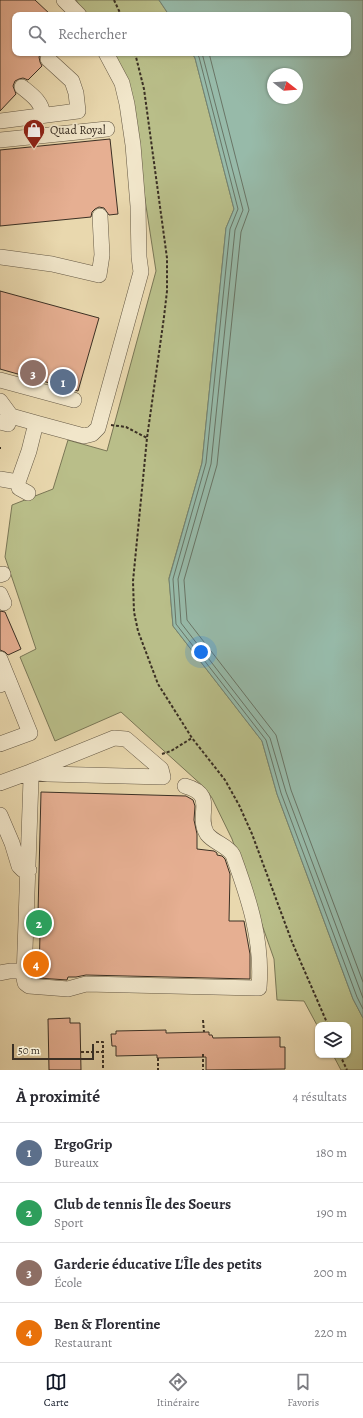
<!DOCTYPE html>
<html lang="fr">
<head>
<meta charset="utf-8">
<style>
  body { margin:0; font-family:Alegreya,serif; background:#f2f2f3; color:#2b2b33 }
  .controls { position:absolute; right:12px; bottom:12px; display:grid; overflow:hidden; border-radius:8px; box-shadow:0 1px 3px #0004 }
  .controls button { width:36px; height:36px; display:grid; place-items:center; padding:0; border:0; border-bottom:1px solid #e1e1e2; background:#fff; color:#2b2b33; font:20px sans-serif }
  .compass { position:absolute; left:267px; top:68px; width:36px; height:36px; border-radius:50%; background:#fff; box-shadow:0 1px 3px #0004; rotate:107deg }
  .scale { position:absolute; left:12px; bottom:10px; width:82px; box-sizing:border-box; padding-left:4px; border:2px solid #3b3024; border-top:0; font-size:11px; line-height:14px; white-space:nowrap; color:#3b3024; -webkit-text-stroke:3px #f1e6ca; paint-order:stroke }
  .you { position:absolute; left:201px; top:652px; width:14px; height:14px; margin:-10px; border:3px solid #fff; border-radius:50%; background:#1a73e8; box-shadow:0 0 0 6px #1a73e833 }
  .badge { display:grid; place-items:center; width:26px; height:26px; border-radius:50%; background:#111827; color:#fff; font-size:13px; font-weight:700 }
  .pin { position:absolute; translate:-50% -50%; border:2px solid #fff; box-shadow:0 1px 4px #0006 }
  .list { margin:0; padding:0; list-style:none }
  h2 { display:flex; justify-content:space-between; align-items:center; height:52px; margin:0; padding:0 16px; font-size:17px }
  h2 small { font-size:13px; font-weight:400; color:#7c7c81 }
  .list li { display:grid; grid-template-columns:26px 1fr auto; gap:12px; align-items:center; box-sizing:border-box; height:60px; padding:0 16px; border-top:1px solid #e1e1e2 }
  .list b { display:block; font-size:15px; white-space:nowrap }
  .list p { margin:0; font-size:13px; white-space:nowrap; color:#7c7c81 }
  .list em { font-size:13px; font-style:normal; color:#7c7c81 }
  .icon { flex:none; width:22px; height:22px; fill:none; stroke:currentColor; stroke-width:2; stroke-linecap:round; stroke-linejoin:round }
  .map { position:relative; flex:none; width:363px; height:1070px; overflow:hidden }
  .search { position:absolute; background:#fff; box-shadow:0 1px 3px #0004; left:12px; right:12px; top:12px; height:44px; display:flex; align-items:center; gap:10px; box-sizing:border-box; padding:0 14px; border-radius:8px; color:#7c7c81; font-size:15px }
  .sheet { height:292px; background:#fff }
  nav { display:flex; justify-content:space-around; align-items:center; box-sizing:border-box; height:56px; border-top:1px solid #e1e1e2; background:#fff; font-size:11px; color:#7c7c81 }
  nav a { display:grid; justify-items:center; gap:2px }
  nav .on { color:#111827 }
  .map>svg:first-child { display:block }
</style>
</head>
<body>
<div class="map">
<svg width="363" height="1070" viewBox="0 0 363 1070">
  <rect width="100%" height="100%" fill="#e9d8ae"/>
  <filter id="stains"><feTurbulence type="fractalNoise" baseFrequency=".005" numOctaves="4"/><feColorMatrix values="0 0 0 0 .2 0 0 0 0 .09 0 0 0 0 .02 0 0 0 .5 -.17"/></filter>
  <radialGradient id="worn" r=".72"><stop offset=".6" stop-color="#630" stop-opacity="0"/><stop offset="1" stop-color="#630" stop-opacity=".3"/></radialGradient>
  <path fill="#b9be89" stroke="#7a7756" d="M76,0h83l10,15h-83z
    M111,53h81l3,5 39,151 -8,19 -24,235 -33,115 4,48 89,115 15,53 76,205 10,19v52h-22l-8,-15h15v-30h-30v2l-14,-26 -27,-1 -3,-41 -42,-120 -20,-41 -7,-10 -84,-76 -66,29 -35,-84 16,-8 -31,-92 7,-52 41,-16 15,-49 39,11 49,-180 -28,-182z"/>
  <path fill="#97baa9" stroke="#728374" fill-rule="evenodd" d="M159,0h204v1018l-10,-19 -76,-205 -15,-53 -89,-115 -4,-47 33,-116 24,-235 8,-19 -39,-151 -3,-5h156v-38h-179zM273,74h24v24h-24z"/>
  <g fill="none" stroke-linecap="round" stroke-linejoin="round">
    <path stroke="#697566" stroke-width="1" d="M196,53l3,4 39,152 -8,20 -24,234 -33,116 3,45 90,116 15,53 76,204 6,12
      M202,53l41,157 -8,20 -24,234 -33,115 3,44 89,115 16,54 77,206
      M209,53l40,157 -8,22 -24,233 -33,115 3,40 89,115 15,55 72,192"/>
  </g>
  <path fill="#e6af92" stroke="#3b3024" d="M0,0h35l16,15h-36v38h26l-2,4 1,5 2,4 -14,14 -5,-2 -4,1 -4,2 -2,5 3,8 -16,17z
    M110,139l8,75 -9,1 -5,-7 -5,-1 -4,2 -3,3 -1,5 -91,9v-76z
    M0,291l99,27 -21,73 -78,-22z
    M0,611l5,1 16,37 -13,6 -3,-3 -5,-2z
    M41,792l145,4 7,4 2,6 -1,14 3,14v15l17,2 3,2v2l5,1 3,3 5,15 -1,47h15l6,33v25l-164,-4 -10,2h-8l-1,3 -28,-2 1,-45h-4l1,-20h1z
    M70,1018v5h10l1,47h-32l-1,-51z
    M166,1030v3l43,-1v3h3l1,3 67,-1v10h5v22l-79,1v-13l-49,1v-3l-41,1v-10h-4l-1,-12h5v-3z"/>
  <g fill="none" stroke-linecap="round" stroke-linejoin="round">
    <g stroke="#665a46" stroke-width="16">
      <path id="minor" d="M64,0l15,15
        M22,87c10,8 20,15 21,28
        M0,121l78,-10 -2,-18 -4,-12 -24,-22
        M0,140l107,-11
        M0,257l52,7 47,11 3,-20 -2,-39
        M0,380l74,20
        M0,401l11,15 25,7 -7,28 -11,31 -18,-3
        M0,422l8,2
        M36,423l48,13 8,-2 6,-6 43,-156 -2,-15 -1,-51 -5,-61 -6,-41 -5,-21 -16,-30
        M18,482l1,6 9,5
        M0,575l3,-1
        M0,594l4,9
        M0,659l9,22
        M0,685l9,-4 21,52 -30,11
        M114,738l12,1 35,30 2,8 -115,-3 -18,-2z
        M0,783l30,-11 1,7 -7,199 1,5 4,3 39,3 18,-5 173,4c4,-47 -10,-89 -26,-133 -6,-10 -19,-12 -26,-21 -12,-20 11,-39 -22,-48
        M0,815l12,28 7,23 4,4h6
        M0,973l10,-2h14"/>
    </g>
    <path stroke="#3b3024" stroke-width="2" stroke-dasharray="3 2" stroke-linecap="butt" d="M114,0l7,15
      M135,53l9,36 23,169v33l-3,26 -17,121 -14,143 1,31 4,19 20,53 34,54 33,42 14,25 13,29 40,108 36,83
      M111,425l15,2 21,11
      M0,448h1
      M162,754l9,-3 21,-13
      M203,1020l1,12
      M96,1042h7v28
      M81,1052h22
      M203,1054v16
      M340,1055l7,15
      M158,1058v12"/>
    <use href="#minor" stroke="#f1e6ca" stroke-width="15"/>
  </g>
  <defs>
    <g id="shop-pin" transform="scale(1.15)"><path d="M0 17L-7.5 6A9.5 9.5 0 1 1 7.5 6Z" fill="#8f2418" stroke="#f1e6ca"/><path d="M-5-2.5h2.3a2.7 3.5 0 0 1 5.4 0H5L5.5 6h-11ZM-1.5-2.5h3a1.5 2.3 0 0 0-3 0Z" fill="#fff"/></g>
  </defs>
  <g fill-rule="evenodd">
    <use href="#shop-pin" x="34" y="130"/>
  </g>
  <g text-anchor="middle" stroke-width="3.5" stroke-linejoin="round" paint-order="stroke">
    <g font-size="12" fill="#3b3024" stroke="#f1e6ca" text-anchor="start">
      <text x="50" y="134">Quad Royal</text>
    </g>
  </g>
  <rect width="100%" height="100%" filter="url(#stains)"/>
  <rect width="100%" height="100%" fill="url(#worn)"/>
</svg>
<div class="controls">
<button><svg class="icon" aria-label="layers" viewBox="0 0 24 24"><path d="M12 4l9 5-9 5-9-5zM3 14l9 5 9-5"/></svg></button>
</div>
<svg class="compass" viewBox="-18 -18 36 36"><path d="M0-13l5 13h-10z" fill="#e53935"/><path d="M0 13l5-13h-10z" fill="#7c7c81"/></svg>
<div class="scale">50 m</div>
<div class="you"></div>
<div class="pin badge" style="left:63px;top:382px;background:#5c6f8a">1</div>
<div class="pin badge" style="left:39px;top:923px;background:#2e9e5b">2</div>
<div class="pin badge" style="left:33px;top:373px;background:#8d6e63">3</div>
<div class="pin badge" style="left:36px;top:964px;background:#e8710a">4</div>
<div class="search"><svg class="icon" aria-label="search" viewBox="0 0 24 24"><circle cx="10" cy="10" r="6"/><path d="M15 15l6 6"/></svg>Rechercher</div>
</div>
<section class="sheet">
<h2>À proximité<small>4 résultats</small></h2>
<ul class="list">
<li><span class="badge" style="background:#5c6f8a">1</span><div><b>ErgoGrip</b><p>Bureaux</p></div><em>180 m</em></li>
<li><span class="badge" style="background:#2e9e5b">2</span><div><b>Club de tennis Île des Soeurs</b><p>Sport</p></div><em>190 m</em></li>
<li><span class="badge" style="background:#8d6e63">3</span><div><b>Garderie éducative L'Île des petits</b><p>École</p></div><em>200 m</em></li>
<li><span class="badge" style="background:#e8710a">4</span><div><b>Ben &amp; Florentine</b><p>Restaurant</p></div><em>220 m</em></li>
</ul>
</section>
<nav>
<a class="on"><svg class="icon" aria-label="map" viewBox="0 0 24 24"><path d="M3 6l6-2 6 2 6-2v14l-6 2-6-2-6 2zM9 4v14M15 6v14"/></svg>Carte</a>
<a><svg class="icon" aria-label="directions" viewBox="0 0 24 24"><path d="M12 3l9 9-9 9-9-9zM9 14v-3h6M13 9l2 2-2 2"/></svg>Itinéraire</a>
<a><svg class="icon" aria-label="saved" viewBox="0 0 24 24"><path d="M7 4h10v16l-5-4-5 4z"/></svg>Favoris</a>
</nav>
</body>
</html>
